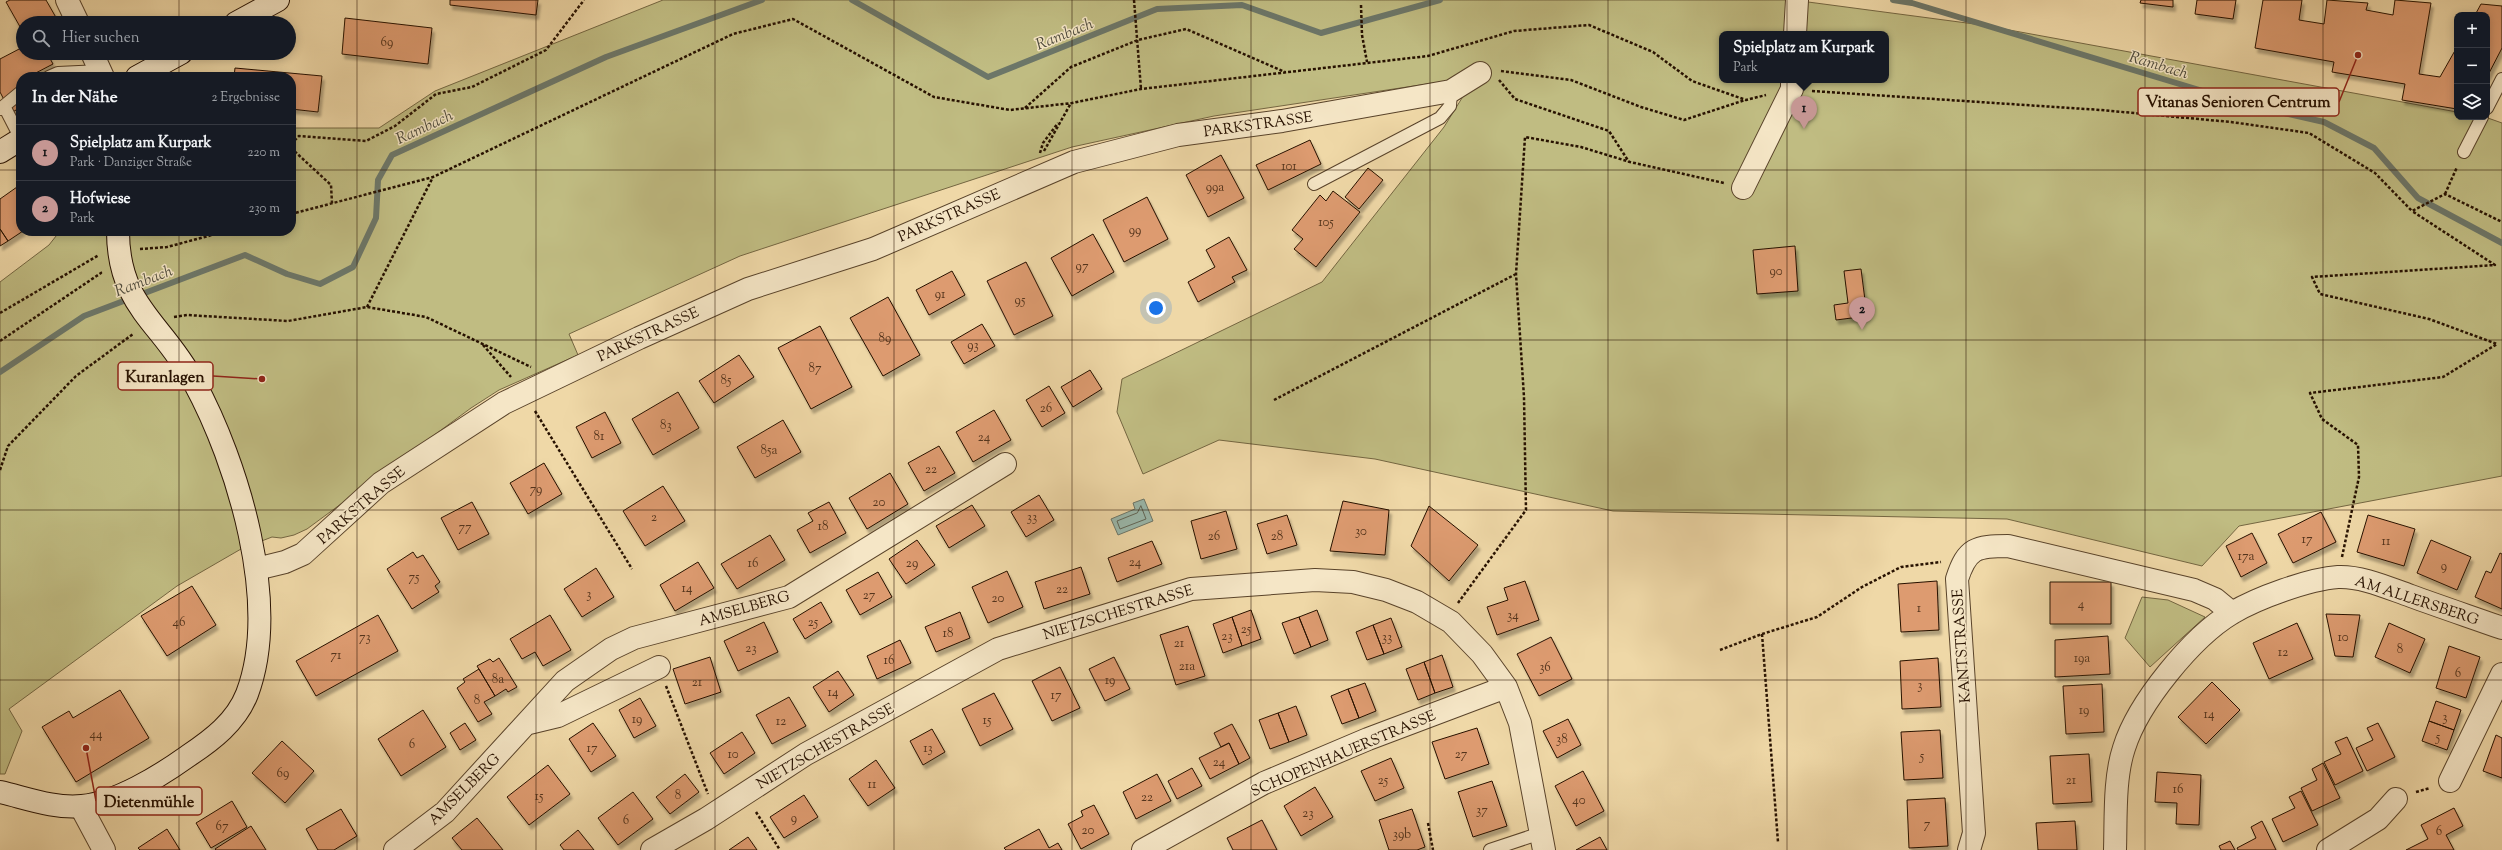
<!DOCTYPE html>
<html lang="de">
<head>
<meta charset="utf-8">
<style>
  body { margin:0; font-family:"Sorts Mill Goudy",serif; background:#242831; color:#f1f3f6 }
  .controls { position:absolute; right:12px; top:12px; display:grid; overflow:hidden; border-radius:8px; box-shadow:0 2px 10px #0003 }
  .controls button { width:36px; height:36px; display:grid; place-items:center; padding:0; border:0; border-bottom:1px solid #363941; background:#171b24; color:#f1f3f6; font:20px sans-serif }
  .you { position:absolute; left:1156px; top:308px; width:14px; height:14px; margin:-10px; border:3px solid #fff; border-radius:50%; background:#1a73e8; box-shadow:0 0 0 6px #1a73e833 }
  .badge { display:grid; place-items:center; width:26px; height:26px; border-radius:50%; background:#c59692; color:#111; font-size:13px; font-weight:700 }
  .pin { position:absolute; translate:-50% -33px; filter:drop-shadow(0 1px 2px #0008) }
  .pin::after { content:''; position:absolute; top:21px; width:14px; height:12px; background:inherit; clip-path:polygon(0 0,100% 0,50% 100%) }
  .popup { position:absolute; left:1719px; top:31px; width:170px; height:52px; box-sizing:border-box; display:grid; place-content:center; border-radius:8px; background:#171b24; filter:drop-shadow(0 1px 3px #0005); font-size:13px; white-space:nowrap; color:#9ea1a6 }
  .popup b { font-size:15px; color:#f1f3f6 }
  .popup::after { content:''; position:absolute; left:50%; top:100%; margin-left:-8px; border:8px solid transparent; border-top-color:#171b24 }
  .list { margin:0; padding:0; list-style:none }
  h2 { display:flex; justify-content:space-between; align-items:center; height:52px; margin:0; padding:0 16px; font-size:17px }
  h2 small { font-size:13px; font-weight:400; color:#9ea1a6 }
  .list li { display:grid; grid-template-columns:26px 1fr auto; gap:12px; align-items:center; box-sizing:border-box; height:56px; padding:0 16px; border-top:1px solid #363941 }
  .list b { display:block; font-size:15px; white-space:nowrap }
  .list p { margin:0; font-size:13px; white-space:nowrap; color:#9ea1a6 }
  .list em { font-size:13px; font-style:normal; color:#9ea1a6 }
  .icon { flex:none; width:22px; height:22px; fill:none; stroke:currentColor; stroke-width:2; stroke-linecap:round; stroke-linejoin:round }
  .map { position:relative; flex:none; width:2502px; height:850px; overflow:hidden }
  .search { position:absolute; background:#171b24; box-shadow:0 2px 10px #0003; left:16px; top:16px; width:280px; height:44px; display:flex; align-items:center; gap:10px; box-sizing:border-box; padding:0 14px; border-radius:22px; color:#9ea1a6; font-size:15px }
  .panel { position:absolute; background:#171b24; box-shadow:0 2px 10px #0003; left:16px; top:72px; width:280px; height:164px; border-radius:16px }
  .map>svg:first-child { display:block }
</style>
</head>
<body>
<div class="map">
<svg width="2502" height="850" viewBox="0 0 2502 850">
  <defs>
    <filter id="shadow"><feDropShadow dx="2.5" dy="4.5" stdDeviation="1" flood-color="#0004"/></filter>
  </defs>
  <rect width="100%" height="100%" fill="#efd8a7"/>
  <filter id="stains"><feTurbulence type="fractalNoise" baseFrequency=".005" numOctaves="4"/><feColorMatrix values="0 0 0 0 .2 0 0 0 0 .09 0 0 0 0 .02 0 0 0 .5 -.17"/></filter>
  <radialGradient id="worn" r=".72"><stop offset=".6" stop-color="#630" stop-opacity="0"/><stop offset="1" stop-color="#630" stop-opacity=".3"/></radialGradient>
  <path fill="#c0bc82" stroke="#746641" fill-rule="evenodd" d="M663,0h1130l189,25 475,87v5h28l17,6v353l-263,50 -37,40 -195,-47 -394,-8 -238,-52 -156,-19 -76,34 -26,-62 5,-33 200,-97 122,-155 18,-29 -15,-17 -233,35 -142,31 -332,109 -171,78 9,21 -79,35 -28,18 -164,121 -13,6 -13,3 -9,-1 -31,12 -64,37 -168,123 13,22 -17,43h-5v-492l49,-37 11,-14h231v-103h88l56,-37zM1722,34h164v46h-164z
    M2142,597l26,3 37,17 -55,50 -25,-29z"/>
  <path fill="#9ab9ad" stroke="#6c7668" d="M1144,499l9,22 -35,14 -7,-16 24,-10 -2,-6z"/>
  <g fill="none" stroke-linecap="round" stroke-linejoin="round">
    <path stroke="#606556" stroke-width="1" d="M1141,506l5,13 -26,10 -3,-8 20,-8z"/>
    <path stroke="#6c7668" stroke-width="6" d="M852,0l136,77 169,-68 85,-4 79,28 119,-33
      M1893,0l19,3 337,102 75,17 50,26 44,50 84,45
      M0,372l84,-56 161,-61 42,19 33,10 33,-17 23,-49 2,-38 14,-25 214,-98 156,-57"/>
  </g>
  <path fill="#dd9b70" stroke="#271100" filter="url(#shadow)" d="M10,0h36l12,21 -4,2h-31v9l-17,-30z
    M450,0h88l-2,15 -86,-10z
    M2141,0h32v7l-33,-4z
    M2197,0h39l-3,19 -38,-5z
    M2263,0h39l-3,20 25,4 3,-24 41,3 -2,7 27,5 2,-15 36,3 -12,71 21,3 17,-30v62l-55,-9 3,-16 -73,-12 2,-10 -79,-14z
    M2481,4l21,2v42l-15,29v-62h-12z
    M345,18l87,10 -4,36 -86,-10z
    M23,47v6h24l6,11 -25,13h-7v30l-10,6 -11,-21v-33z
    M235,68l87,8 -4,36 -27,-3v-32h-57z
    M1310,140l11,24 -53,26 -12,-25z
    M1221,155l23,43 -36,19 -22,-42z
    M1368,168l15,12 -24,29 -14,-12z
    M17,187l4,6v38h2l-15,10 -8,-12v-30z
    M1333,191l27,21 -44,55 -22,-18 9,-10 -11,-9 28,-35 6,6z
    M1147,197l21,42 -44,23 -21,-42z
    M0,229l8,12 -8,5z
    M1093,234l21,38 -42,24 -21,-38z
    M1229,237l18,33 -15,7 3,5 -37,20 -10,-20 27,-15 -9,-17z
    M1795,246l3,45 -41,3 -4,-44z
    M1026,262l27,54 -39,19 -27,-54z
    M1861,269l6,47 -31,4 -2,-15 14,-2 -4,-32z
    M952,271l13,24 -36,20 -13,-25z
    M888,297l32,58 -37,21 -33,-58z
    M982,324l13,22 -31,18 -13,-22z
    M820,326l32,61 -41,22 -33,-61z
    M739,355l15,22 -40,26 -15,-22z
    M1090,370l12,19 -29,18 -12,-20z
    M1049,386l16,27 -23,14 -16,-27z
    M678,392l21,36 -46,27 -21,-36z
    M994,410l17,30 -38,22 -17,-30z
    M605,412l16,31 -29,15 -16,-31z
    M783,420l18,32 -46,26 -18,-31z
    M939,446l16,27 -31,18 -16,-28z
    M544,463l18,31 -34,20 -18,-31z
    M890,473l18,31 -41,25 -18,-31z
    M663,486l22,35 -40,25 -22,-35z
    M1039,495l15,25 -28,17 -15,-25z
    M1343,501l46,9 -4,45 -55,-4z
    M472,502l17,32 -31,16 -17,-32z
    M829,502l17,31 -36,20 -13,-23 16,-9 -5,-8z
    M972,505l13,21 -36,22 -13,-22z
    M1429,506l49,39 -29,36 -38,-35z
    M1226,511l11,38 -36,10 -10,-38z
    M2321,512l15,30 -43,21 -15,-29z
    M1287,515l10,30 -30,9 -10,-30z
    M2368,515l47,14 -11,37 -47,-14z
    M2252,533l15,30 -26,14 -15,-31z
    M770,535l15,25 -48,29 -16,-25z
    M917,540l18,25 -29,19 -17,-25z
    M2431,540l40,17 -14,33 -40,-17z
    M1152,541l10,23 -45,18 -9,-24z
    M413,552l4,6 6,-3 17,27 -5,4 4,6 -27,17 -25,-40z
    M2500,553l2,1v55l-27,-12 11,-26 5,2z
    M698,562l16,26 -39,23 -15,-26z
    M1081,567l9,27 -46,15 -9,-27z
    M596,568l18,29 -32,20 -18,-28z
    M1007,571l16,36 -35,16 -16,-36z
    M878,572l14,25 -32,18 -14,-25z
    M1525,581l14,39 -42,15 -10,-28 21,-7 -4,-12z
    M1937,581l2,49 -38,2 -3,-48z
    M2050,582h61v42h-61z
    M192,586l24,39 -49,31 -26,-40z
    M821,602l11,20 -27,17 -12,-20z
    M1251,610l10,29 -19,7 -10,-29z
    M1317,610l11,30 -17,7 -12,-30z
    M960,612l10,26 -34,14 -11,-25z
    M2326,614l34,1 -7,42 -18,-1z
    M378,615l20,36 -82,45 -20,-35z
    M550,615l21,35 -28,16 -8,-14 -13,7 -12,-20z
    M1232,617l10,29 -19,7 -10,-29z
    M1299,617l12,30 -17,7 -12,-31z
    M1391,618l11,29 -18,7 -11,-29z
    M764,622l14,30 -40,19 -14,-30z
    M2297,623l16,36 -44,20 -16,-36z
    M2389,623l36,16 -15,34 -35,-16z
    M1373,625l11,29 -17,6 -11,-28z
    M1188,626l17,50 -29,9 -16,-50z
    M2108,636l2,38 -55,3v-37z
    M1551,637l21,42 -33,17 -22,-42z
    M900,640l11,23 -34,16 -10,-23z
    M2449,646l31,11 -14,41 -30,-10z
    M1442,655l11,32 -18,6 -11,-31z
    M710,657l11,35 -36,12 -12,-35z
    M1114,657l16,32 -25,12 -16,-32z
    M499,658l18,29 -9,5 -2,-3 -11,7 -18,-30 13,-7 3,3z
    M1938,658l3,49 -39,2 -2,-48z
    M1424,662l11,31 -17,7 -12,-31z
    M1060,667l20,41 -28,13 -20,-40z
    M479,669l16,27 -11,6 8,12 -14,8 -21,-34 8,-6 -2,-3z
    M838,671l16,24 -25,17 -16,-25z
    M2212,682l28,28 -34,34 -28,-27z
    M1365,683l11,28 -17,7 -11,-29z
    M2102,684l2,48 -38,2 -3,-48z
    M1348,689l11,29 -17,6 -11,-28z
    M120,690l29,48 -73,44 -34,-55 27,-16 4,7z
    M994,693l19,36 -33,17 -18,-37z
    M789,697l17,29 -34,18 -16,-29z
    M640,698l16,28 -22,12 -15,-28z
    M2436,701l25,9 -7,20 -25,-9z
    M1296,706l11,29 -18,7 -11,-29z
    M423,710l23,37 -45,29 -23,-37z
    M1278,713l11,29 -19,7 -11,-29z
    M1568,719l13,26 -24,13 -14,-27z
    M2429,721l25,9 -7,20 -25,-9z
    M465,723l11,17 -16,10 -10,-17z
    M593,723l23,33 -25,16 -22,-33z
    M2378,723l17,34 -28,14 -11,-23 17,-8 -6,-12z
    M1232,724l18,34 -11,6 -10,-21 -8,4 -7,-14z
    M1477,728l12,36 -44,15 -13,-37z
    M932,729l13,23 -22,13 -13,-24z
    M1940,730l3,48 -39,2 -3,-48z
    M742,732l13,21 -31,21 -14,-21z
    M2496,735l6,3v40l-19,-7z
    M2347,737l16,34 -28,14 -11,-23 17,-8 -6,-12z
    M282,741l32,30 -29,32 -33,-30z
    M1229,743l10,21 -29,15 -11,-21z
    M2089,754l3,48 -39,2 -3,-48z
    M1391,758l13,30 -29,13 -14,-30z
    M876,760l19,28 -27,18 -19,-27z
    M2323,763l17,35 -28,13 -11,-23 16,-8 -5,-11z
    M548,765l22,29 -41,31 -22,-28z
    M1192,768l10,18 -25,13 -9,-18z
    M1583,771l21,40 -28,15 -21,-40z
    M2157,772l44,3 -2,50 -23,-1 1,-21 -22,-1z
    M685,774l14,18 -29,22 -14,-17z
    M1157,774l14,27 -35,18 -13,-27z
    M1492,781l15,45 -34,11 -15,-45z
    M1315,787l18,30 -32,19 -17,-30z
    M2301,791l17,34 -35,17 -11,-23 23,-11 -6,-11z
    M633,792l20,27 -35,26 -20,-27z
    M804,795l14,22 -34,21 -14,-21z
    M1945,798l3,48 -39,2 -2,-48z
    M232,801l15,26 -36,21 -15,-25z
    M1094,805l15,29 -28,15 -13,-25 15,-8 -2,-5z
    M2454,808l9,18 -17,9 8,15h-48l22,-11 -7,-14z
    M341,809l16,27 -23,14h-16l-12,-21z
    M1412,809l13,38 -8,3h-28l-10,-30z
    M477,818l26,32h-41l-10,-12z
    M1262,820l15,30h-44l-6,-12z
    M2075,821l2,29h-39l-2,-27z
    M2262,821l14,29h-38l-1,-2 19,-10 -5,-11z
    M251,826l15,24h-50l-1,-1z
    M167,829l13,21h-40l-2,-2z
    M1039,829l10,19 9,-5 4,7h-56l-2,-2z
    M578,830l16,20h-30l-4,-5z
    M748,837l9,13h-28z
    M1600,837l7,13h-31z
    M2230,841l5,9h-14l-2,-4z"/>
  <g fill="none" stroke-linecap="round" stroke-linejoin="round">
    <g stroke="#59432a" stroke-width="14">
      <path id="lane" d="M49,77l9,-4 42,-2
        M4,106l17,-14
        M2487,108l15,-29
        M0,109l4,-3 17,33
        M2464,152l18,-35
        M1314,184l126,-66 10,-12 1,-15
        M1490,850l51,-17"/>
    </g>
    <g stroke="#59432a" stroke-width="24">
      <path id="street" d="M67,0l11,23
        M1795,34l2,-34
        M92,53l11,24
        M1743,188l49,-99v-9
        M256,569l29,-7 18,-8 78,-71 123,-80 135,-65 109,-49 125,-40 201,-87 104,-27 104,-14 169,-30 29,-18
        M529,723l29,-7 101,-49
        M2450,781l52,-107
        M81,807l23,43
        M395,850l50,-38 120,-131 46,-32 23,-11 155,-41 216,-133
        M652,850l54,-31 100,-65 192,-105 193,-60 124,-9 38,2 33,8 31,12 34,20 31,32 24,33 14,36 24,127
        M1143,850l121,-67 104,-44 138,-52
        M1969,850l5,-17 -17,-254c10,-31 19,-33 51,-33l186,44 21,9 17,14
        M2115,850c1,-32 -1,-72 9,-102 14,-45 68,-111 108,-135 25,-15 77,-34 106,-36 24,-1 50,11 73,19 30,11 60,21 91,32
        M2328,850l50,-31 18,-20"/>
    </g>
    <g stroke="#271100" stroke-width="24">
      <path id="secondary" d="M236,23l42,-23
        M137,77l44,-24
        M0,152l21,-13
        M0,792c26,6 55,17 82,14 34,-3 78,-30 106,-50 24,-16 48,-34 59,-62 34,-90 -9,-231 -53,-312 -32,-60 -76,-75 -76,-151"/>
    </g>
    <path stroke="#271100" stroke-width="2.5" stroke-dasharray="3 2" stroke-linecap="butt" d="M1134,0l7,89
      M1361,5l1,30 5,27
      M1501,71l70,9 70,27 43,13 61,-20
      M1499,80l16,19 94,32 20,31
      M1812,91l289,19 130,12 78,11 66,40 37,38 33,-17 57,28
      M1025,108l46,-41 67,-27 48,-11 99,43
      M291,144l8,-8 67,5 29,-15 41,-32 36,-7 74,-37 38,-50
      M291,148l40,37 1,18
      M1044,151l27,-48
      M1040,153l3,-10 15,-20
      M2445,194l12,-27
      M291,214l142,-37 300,-143 60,-15 141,78 76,13 62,-7 69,-14 287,-33 86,-25 75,-6 64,27 39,29 54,19 20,-5
      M140,249l27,-2 60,-16
      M367,307l66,-130
      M0,313l99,-58
      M174,317l13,-2 101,6 79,-14 59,10 105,50
      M0,341l101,-68 -1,-2
      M483,345l28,32
      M1274,400l242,-126
      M535,411l97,158
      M0,470l8,-24 68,-70 57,-42
      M2342,557l17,-80 -1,-32 -36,-26 -12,-26 133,-16 54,-33 -68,-25 -109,-25 -8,-17 183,-12 -83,-54
      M1458,603l68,-93 -2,-113 -8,-123 9,-137 56,10 49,15 94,21
      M1762,634l16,208
      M1720,650l42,-16 55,-17 45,-30 39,-20 40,-5
      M666,686l42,108
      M2416,792l14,-4
      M756,812l24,38
      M1428,823l5,27"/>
    <use href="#lane" stroke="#f5e6c6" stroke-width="12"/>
    <use href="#street" stroke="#f5e6c6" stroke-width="22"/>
    <use href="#secondary" stroke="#f5e6c6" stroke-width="22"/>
  </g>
  <path fill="none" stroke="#271100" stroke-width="1" stroke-opacity="0.55" d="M179,0v23M357,0v850M536,0v850M715,0v850M894,0v850M1072,0v850M1251,0v850M1430,0v850M1608,0v850M1787,0v850M1966,0v850M2145,0v850M2323,0v850M179,53v24M0,170h21M291,170h2211M179,231v619M0,340h2502M0,510h2502M0,680h2502"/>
  <g text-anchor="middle" stroke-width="3" stroke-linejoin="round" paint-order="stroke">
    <g font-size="13" fill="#54341c">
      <text x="387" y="46">69</text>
      <text x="1289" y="170">101</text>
      <text x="1215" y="191">99a</text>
      <text x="1326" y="226">105</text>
      <text x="1135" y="234">99</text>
      <text x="1082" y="270">97</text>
      <text x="1776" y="275">90</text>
      <text x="940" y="298">91</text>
      <text x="1020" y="304">95</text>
      <text x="885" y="342">89</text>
      <text x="973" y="349">93</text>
      <text x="815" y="372">87</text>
      <text x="726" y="384">85</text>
      <text x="1046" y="412">26</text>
      <text x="666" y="429">83</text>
      <text x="599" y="440">81</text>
      <text x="984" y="441">24</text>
      <text x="769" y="454">85a</text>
      <text x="931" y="473">22</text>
      <text x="536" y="493">79</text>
      <text x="879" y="506">20</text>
      <text x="654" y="521">2</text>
      <text x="1032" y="521">33</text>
      <text x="823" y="530">18</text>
      <text x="465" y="531">77</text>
      <text x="1361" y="535">30</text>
      <text x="1214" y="540">26</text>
      <text x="1277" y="540">28</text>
      <text x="2307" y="543">17</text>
      <text x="2386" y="545">11</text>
      <text x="2246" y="560">17a</text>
      <text x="1135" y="566">24</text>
      <text x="753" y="567">16</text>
      <text x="912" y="567">29</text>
      <text x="2444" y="570">9</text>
      <text x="414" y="581">75</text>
      <text x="687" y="592">14</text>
      <text x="1062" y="593">22</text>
      <text x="589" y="598">3</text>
      <text x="869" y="599">27</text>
      <text x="998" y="602">20</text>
      <text x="2081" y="608">4</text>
      <text x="1919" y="612">1</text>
      <text x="1513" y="619">34</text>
      <text x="179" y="626">46</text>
      <text x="813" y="626">25</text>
      <text x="1246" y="633">25</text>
      <text x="948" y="637">18</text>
      <text x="1227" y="640">23</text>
      <text x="365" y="641">73</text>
      <text x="1387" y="641">33</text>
      <text x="2343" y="641">10</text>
      <text x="1179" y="647">21</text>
      <text x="751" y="652">23</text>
      <text x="2400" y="653">8</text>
      <text x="2283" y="656">12</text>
      <text x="336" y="659">71</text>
      <text x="2082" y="662">19a</text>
      <text x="889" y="664">16</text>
      <text x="1187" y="670">21a</text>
      <text x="1545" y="671">36</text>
      <text x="2458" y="677">6</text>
      <text x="498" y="683">8a</text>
      <text x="1110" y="684">19</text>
      <text x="697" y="686">21</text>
      <text x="1920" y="689">3</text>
      <text x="833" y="696">14</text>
      <text x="1056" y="699">17</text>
      <text x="477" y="704">8</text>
      <text x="2084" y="714">19</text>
      <text x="2209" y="718">14</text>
      <text x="2445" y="721">3</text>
      <text x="637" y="723">19</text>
      <text x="987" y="724">15</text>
      <text x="781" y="725">12</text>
      <text x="96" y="738">44</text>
      <text x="2438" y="741">5</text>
      <text x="1562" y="743">38</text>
      <text x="412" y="748">6</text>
      <text x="592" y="752">17</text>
      <text x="928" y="752">13</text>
      <text x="733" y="758">10</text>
      <text x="1461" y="758">27</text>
      <text x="1922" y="760">5</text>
      <text x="1219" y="766">24</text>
      <text x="283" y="777">69</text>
      <text x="1383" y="784">25</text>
      <text x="2071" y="784">21</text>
      <text x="872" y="788">11</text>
      <text x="2178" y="793">16</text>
      <text x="678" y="799">8</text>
      <text x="539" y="800">15</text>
      <text x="1147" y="801">22</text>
      <text x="1579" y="804">40</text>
      <text x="1482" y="814">37</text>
      <text x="1308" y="817">23</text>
      <text x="794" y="822">9</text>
      <text x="626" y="824">6</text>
      <text x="1927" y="828">7</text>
      <text x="222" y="830">67</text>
      <text x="1088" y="834">20</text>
      <text x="2439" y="835">6</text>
      <text x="1402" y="838">39b</text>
    </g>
    <g font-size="15" fill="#271100" stroke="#f5e6c6">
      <text transform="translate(1258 124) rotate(-8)" y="5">PARKSTRASSE</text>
      <text transform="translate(949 215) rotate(-24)" y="5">PARKSTRASSE</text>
      <text transform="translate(648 334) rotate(-25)" y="5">PARKSTRASSE</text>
      <text transform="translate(361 505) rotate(-41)" y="5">PARKSTRASSE</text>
      <text transform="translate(2417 600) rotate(18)" y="5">AM ALLERSBERG</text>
      <text transform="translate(744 608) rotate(-16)" y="5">AMSELBERG</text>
      <text transform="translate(1118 612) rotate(-17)" y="5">NIETZSCHESTRASSE</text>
      <text transform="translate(1961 646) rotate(-94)" y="5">KANTSTRASSE</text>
      <text transform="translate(825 746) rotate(-30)" y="5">NIETZSCHESTRASSE</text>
      <text transform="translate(1343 753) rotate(-23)" y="5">SCHOPENHAUERSTRASSE</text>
      <text transform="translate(464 789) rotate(-45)" y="5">AMSELBERG</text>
    </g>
    <g font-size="16" font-style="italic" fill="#4f4c3d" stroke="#f5e6c6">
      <text transform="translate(1064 33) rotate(-22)" y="6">Rambach</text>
      <text transform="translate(2159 64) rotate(17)" y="6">Rambach</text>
      <text transform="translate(424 126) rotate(-25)" y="6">Rambach</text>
      <text transform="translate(143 280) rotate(-21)" y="6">Rambach</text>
    </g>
  </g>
  <path fill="none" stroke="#8f2418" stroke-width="1.5" d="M2358 55L2339 102M262 379L213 376M86 748L96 801"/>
  <g fill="#8f2418" stroke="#f5e6c6" stroke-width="1.5">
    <circle cx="2358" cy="55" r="4"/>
    <circle cx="262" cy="379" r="4"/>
    <circle cx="86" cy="748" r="4"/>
  </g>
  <g fill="#f5e6c6" stroke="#8f2418" stroke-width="1.5">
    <rect x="2138" y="88" width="201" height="28" rx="4"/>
    <rect x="118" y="362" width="95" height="28" rx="4"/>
    <rect x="96" y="787" width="106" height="28" rx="4"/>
  </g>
  <g font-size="16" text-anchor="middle" font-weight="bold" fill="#271100">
    <text x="2238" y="107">Vitanas Senioren Centrum</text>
    <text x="165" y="382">Kuranlagen</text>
    <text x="149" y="807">Dietenmühle</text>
  </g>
  <rect width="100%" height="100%" filter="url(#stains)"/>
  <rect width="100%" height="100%" fill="url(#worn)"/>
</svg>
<div class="controls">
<button>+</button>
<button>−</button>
<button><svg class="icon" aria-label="layers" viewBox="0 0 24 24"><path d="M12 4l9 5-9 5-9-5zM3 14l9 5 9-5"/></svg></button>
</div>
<div class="you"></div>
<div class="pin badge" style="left:1804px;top:129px">1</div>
<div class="popup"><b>Spielplatz am Kurpark</b>Park</div>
<div class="pin badge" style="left:1862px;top:330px">2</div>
<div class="search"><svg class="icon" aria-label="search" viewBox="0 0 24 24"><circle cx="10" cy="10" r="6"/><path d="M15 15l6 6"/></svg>Hier suchen</div>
<section class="panel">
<h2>In der Nähe<small>2 Ergebnisse</small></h2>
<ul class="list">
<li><span class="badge">1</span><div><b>Spielplatz am Kurpark</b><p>Park · Danziger Straße</p></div><em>220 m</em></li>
<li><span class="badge">2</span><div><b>Hofwiese</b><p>Park</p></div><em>230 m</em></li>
</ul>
</section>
</div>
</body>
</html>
